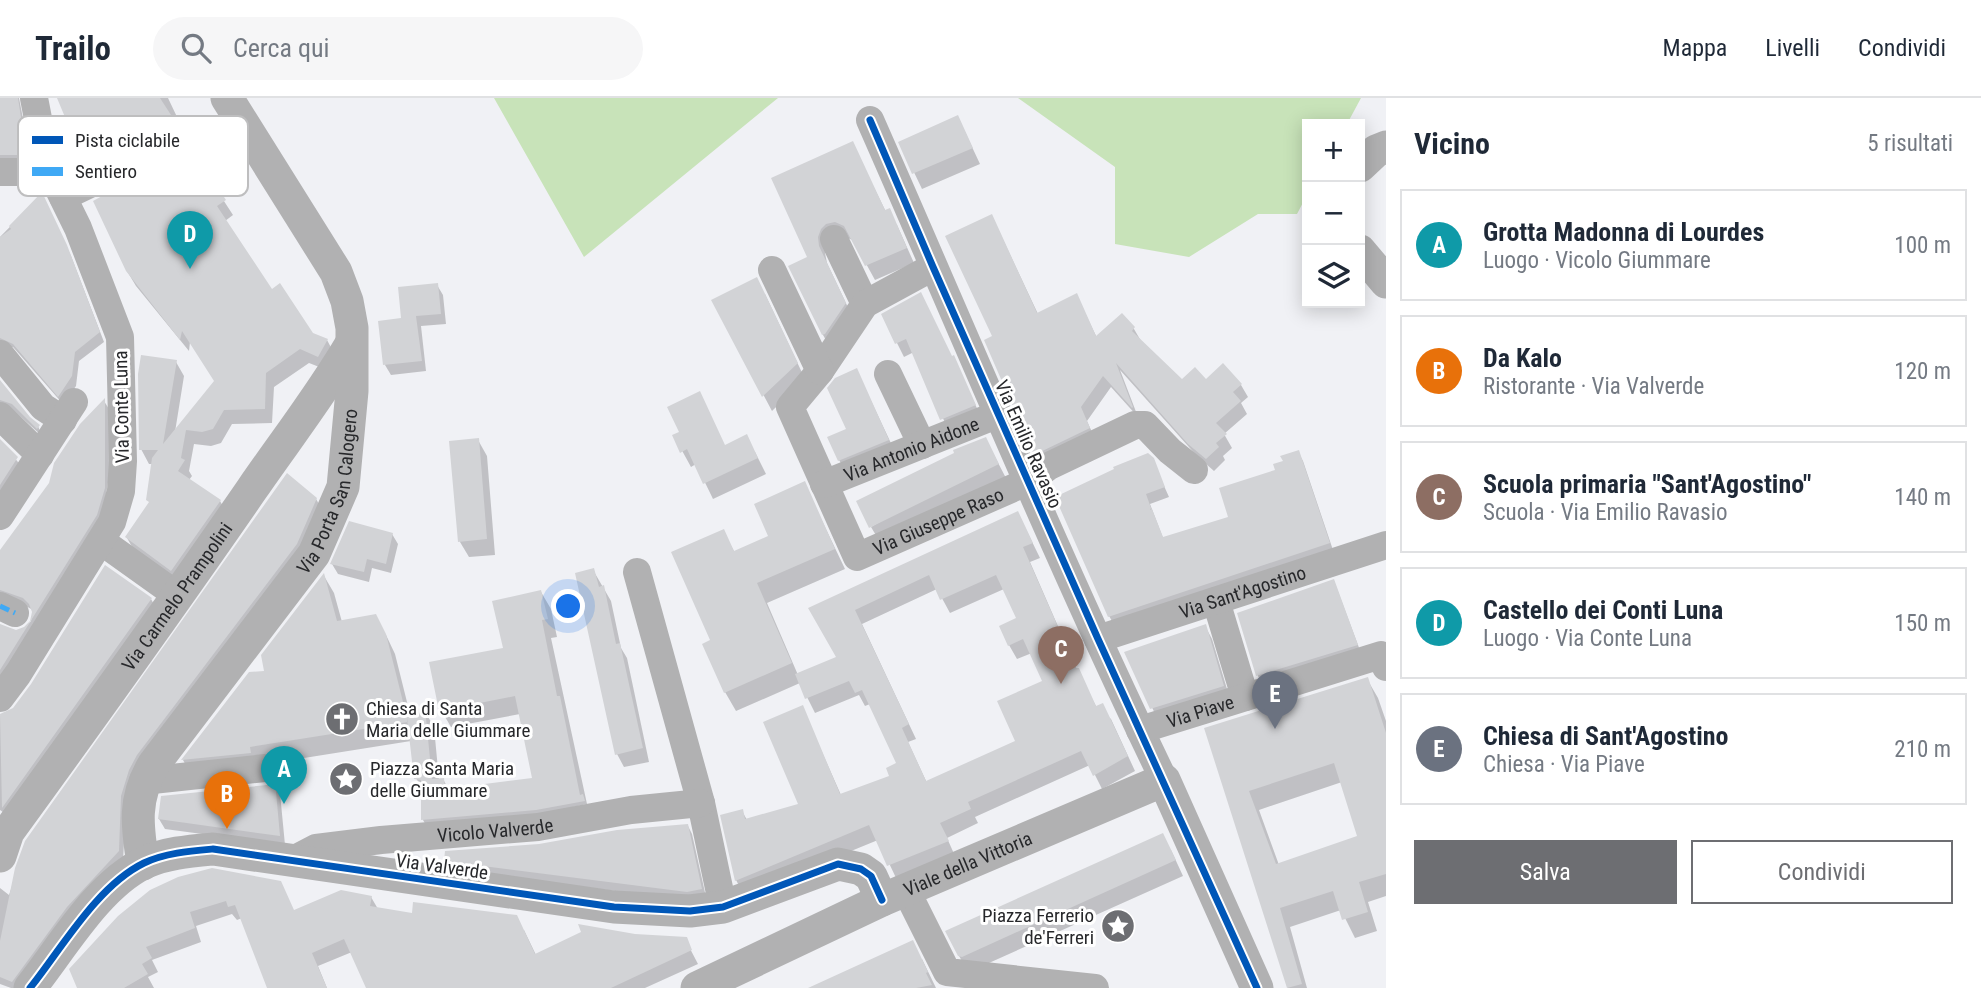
<!DOCTYPE html>
<html lang="it">
<head>
<meta charset="utf-8">
<style>
  body { margin:0; font-family:"Roboto Condensed",sans-serif; background:#f6f6f7; color:#1f2937 }
  .controls { position:absolute; right:21px; top:21px; display:grid; overflow:hidden; border-radius:0px; box-shadow:0 4px 18px #0003 }
  .controls button { width:63px; height:63px; display:grid; place-items:center; padding:0; border:0; border-bottom:2px solid #e0e1e3; background:#fff; color:#1f2937; font:35px sans-serif }
  .you { position:absolute; left:569px; top:509px; width:24px; height:24px; margin:-18px; border:5px solid #fff; border-radius:50%; background:#1a73e8; box-shadow:0 0 0 10px #1a73e833 }
  .badge { display:grid; place-items:center; width:46px; height:46px; border-radius:50%; background:#6d6e72; color:#fff; font-size:23px; font-weight:700 }
  .pin { position:absolute; translate:-50% -58px; filter:drop-shadow(0 2px 4px #0008) }
  .pin::after { content:''; position:absolute; top:37px; width:24px; height:21px; background:inherit; clip-path:polygon(0 0,100% 0,50% 100%) }
  .list { margin:0; padding:0; list-style:none }
  h2 { display:flex; justify-content:space-between; align-items:center; height:91px; margin:0; padding:0 28px; font-size:30px }
  h2 small { font-size:23px; font-weight:400; color:#747a83 }
  .list li { display:grid; grid-template-columns:46px 1fr auto; gap:21px; align-items:center; box-sizing:border-box; height:112px; margin:0 14px 14px; padding:0 14px; border:2px solid #e0e1e3; border-radius:0px }
  .list b { display:block; font-size:26px; white-space:nowrap }
  .list p { margin:0; font-size:23px; white-space:nowrap; color:#747a83 }
  .list em { font-size:23px; font-style:normal; color:#747a83 }
  .actions { display:flex; gap:14px; padding:21px 28px }
  .actions a { flex:1; padding:16px 0; border:2px solid #6d6e72; border-radius:0px; text-align:center; font-size:24px; color:#6d6e72 }
  .actions .main { background:#6d6e72; color:#fff }
  .icon { flex:none; width:38px; height:38px; fill:none; stroke:currentColor; stroke-width:2; stroke-linecap:round; stroke-linejoin:round }
  .map { position:relative; flex:none; width:1386px; height:890px; overflow:hidden }
  header { display:flex; align-items:center; gap:42px; box-sizing:border-box; height:98px; padding:0 35px; background:#fff; border-bottom:2px solid #e0e1e3 }
  header strong { font-size:33px }
  nav { display:flex; gap:38px; margin-inline-start:auto; font-size:24px }
  .search { width:490px; height:63px; background:#f6f6f7; display:flex; align-items:center; gap:18px; box-sizing:border-box; padding:0 24px; border-radius:38px; color:#747a83; font-size:26px }
  main { display:flex }
  aside { flex:1; background:#fff }
  .map>svg:first-child { display:block }
</style>
</head>
<body>
<header>
<strong>Trailo</strong>
<div class="search"><svg class="icon" aria-label="search" viewBox="0 0 24 24"><circle cx="10" cy="10" r="6"/><path d="M15 15l6 6"/></svg>Cerca qui</div>
<nav><a>Mappa</a><a>Livelli</a><a>Condividi</a></nav>
</header>
<main>
<div class="map">
<svg width="1386" height="890" viewBox="0 0 1386 890">
  <rect width="100%" height="100%" fill="#f0f1f5"/>
  <path fill="#c8e3b9" d="M494,0h284l-194,159z
    M1018,0h343l-14,26h-40v71l-10,19h-39l-69,43 -74,-13v-77z"/>
  <path fill="#0003" fill-rule="evenodd" d="M0,0h19l7,36 1,29 -27,2z
    M59,0h109l10,21 -6,2 61,94 -8,6 47,70 40,43 15,6 8,15 -8,15 -18,-7 -35,24 -2,36 -40,1 -11,19 -10,3 -17,-2 -5,27 3,5 -3,4 31,21 8,14 -48,69 -45,-32 -8,-14 23,-34 3,-40h-4l-8,-15 35,-87 8,14 -9,56 41,-50 -26,-40 -1,9 -53,-65 -9,-15 1,-87 4,-11 -9,-3 -43,19 -12,-22 5,-4 -7,-13 3,-27z
    M958,19l22,47 -58,25 -22,-46z
    M852,45l34,69 11,13 17,38 -39,17 -22,-40 -9,-3 -15,7 -4,9 2,10 26,55 -22,31 -8,-14 -14,-77z
    M41,97l30,61 33,86 -25,19 -3,25 -13,18 -50,-57h-13v-110z
    M998,131l40,85 39,-18 20,42 25,-23 12,14 7,12 40,41 60,3 7,12 -7,6 6,11 -23,20 8,14 -9,8 2,4 -11,11 -17,-15 -77,-86 18,47 -27,-30 -24,34 9,20 -53,26 -57,-126 8,-5z
    M437,187l6,10 3,29 -25,2 5,45 -35,4 -6,-10 18,-46z
    M765,196l40,85 -33,32 -59,-110z
    M883,217l70,42 29,62 -33,13 -35,-80 -10,5z
    M857,273l40,85 -49,19 -9,-15 9,-31z
    M0,285l29,36 9,7 4,10 -31,-28 -11,1z
    M104,303l5,8 1,62 -9,53 -101,161v-60l17,6 8,-3 6,-7 2,-11 -20,-11h-13v-46l50,-70z
    M674,338l81,16 11,22 -53,25 -17,-35 -5,3z
    M0,342l22,27 -22,35z
    M478,342l9,16 8,99 -26,2 -9,-15z
    M1298,354l5,9 31,92 -219,73 -6,-10 43,-157 17,38 -19,7 13,34 67,-20z
    M994,357l13,25 -127,62 -9,-15z
    M804,385l41,86 -78,34 31,72 40,-17 -27,-49 207,-96 22,45 -10,4 47,108 20,38 14,11 24,52 -33,18 -12,-24 -115,52 3,6 -31,15 8,18 -58,24 -19,-40 -134,55 -8,-15 6,-69 5,9 53,-15 2,-98 39,88 50,-18 7,-13 -28,-60 -5,2 -6,-11 -44,18 -15,-30 -64,28 -11,-19 -13,-51 11,-110 12,22 35,-16zM937,491l13,24 54,-24 14,30 -9,26 8,14 15,-6 13,29 -27,60 -91,41 -19,-41 8,-3 -54,-115z
    M316,401l6,10 -20,45 -176,253 -3,54 -103,127h-9l-11,-4v-96l9,7 18,-53z
    M392,436l6,10 -7,29 -19,-5 -3,14 -31,-8 -6,-10z
    M593,472l18,31 10,47 6,10 22,104 -25,5 -7,-13z
    M324,478l10,17 8,29 44,13 9,19 14,56h15l10,17 5,53 4,-1 6,11 85,-11 -14,-65 -69,13 -10,-17 64,-61 36,-57 10,17 6,28 -6,1 36,166 -154,33 -10,-17v-30l-7,-12 -5,-37 -151,24 -67,13 -10,-18 66,-87h17z
    M1334,483l27,72 -99,31 -4,-8 -19,-62z
    M151,501l5,9 -149,207 -7,-5v-94l8,-1z
    M1205,528l7,13 18,60 -71,23 -33,-69z
    M1367,581l11,19 8,23v175l-18,6 9,29 -22,7 -14,-28 -51,17 17,61h-19l-82,-259zM1342,684l17,56 -80,27 -20,-55z
    M274,685l6,10 5,52 -120,-16 -6,-10z
    M688,728l4,8 14,63h-46l-209,-28 -5,-8 94,-16z
    M1171,752l12,26 -212,95h-3l-9,-15z
    M178,780l117,34 76,-15 7,12 146,21 12,25 99,-19 50,3 13,25 -53,24h-277l-16,-36 -34,14 9,22h-59l-26,-70 -5,2 -5,-6 -36,12 5,16 -49,18 6,12 -10,5 6,11h-75z
    M922,861l14,29h-123z"/>
  <path fill="#d2d3d6" fill-rule="evenodd" d="M0,0h18l4,26 1,31h-23z
    M57,0h103l66,102 -9,6 55,83 8,-6 33,50 15,6 -10,18 -18,-8 -34,24 -1,36 -41,1 -11,19 -11,3 -16,-2 -5,28 4,2 -7,11 43,29 -50,71 -46,-34 24,-35 -3,-2 6,-42 6,-8h-19l-1,-76 3,-19 36,5 -14,84 51,-63 -32,-50 -2,9 -54,-69 -33,-70 33,-18 4,-9 -2,-9 -6,-6 -8,-3 -44,19 -4,-8 17,-18 -19,2 -8,-25 11,-4z
    M958,17l15,33 -61,26 -14,-32z
    M853,43l32,69 5,-2 17,40 -42,18 -21,-40 -9,-4 -9,2 -5,5 -3,8 1,9 27,57 -21,31 -3,1 -34,-69 19,-9 -36,-79z
    M42,94l25,53 33,87 -25,20 -3,24 -14,21 -45,-53 -13,-6v-101l11,-8 -2,-3z
    M992,116l45,99 40,-20 19,43 26,-23 13,14 -3,4 50,48 13,-12 11,12 17,-16 19,21 -9,8 8,9 -25,22 11,11 -11,9 3,4 -13,12 -18,-15 -72,-81 17,44 -1,1 -29,-32 -22,31 9,21 -56,27 -50,-115 8,-4 -47,-100z
    M757,179l41,86 -36,34 -51,-97z
    M438,185l3,31 -25,2 6,45 -39,4 -5,-44 23,-3 -3,-31z
    M921,194l31,64 2,-1 22,50 -36,15 -34,-81 -11,5 -14,-30z
    M857,270l32,72 -51,21 -11,-24 19,-8 -19,-41 8,-10z
    M0,282l30,37 10,8 -3,4 -25,-25 -12,-4z
    M700,293l25,54 22,-11 11,24 -55,26 -16,-35 -7,4 -8,-18 7,-3 -12,-25z
    M105,300v90l-8,27 -97,155v-46l16,6 8,-3 6,-6 2,-9 -3,-8 -6,-6 -23,-8v-40l49,-67 5,-20 26,-39z
    M986,339l13,27 -130,64 -13,-27 98,-48 -1,-3z
    M479,340l8,101 -29,3 -9,-101z
    M0,341l18,18 -18,28z
    M1299,352l31,93 -222,74 -53,-120 59,-28 -1,-2 35,-14 6,5 11,29 -19,7 5,14 -1,2 2,-1 11,28 65,-20 -9,-29 56,-18 -2,-6 10,-3 -3,-5z
    M287,375l30,25 -20,46 -160,211 -8,15 -8,26 -2,55 -52,56 -55,75 -12,-5v-36l15,-73 10,-27z
    M805,383l30,68 -78,34 35,80 -68,30 -22,-49 8,-4 -39,-88 53,-23 10,22 34,-15 -14,-32z
    M1018,413l15,32 -10,4 53,121h3l17,38 7,-3 25,53 -35,20 -12,-25 -113,51 3,7 -31,14 9,18 -62,25 -18,-41 -134,56 -15,-66 23,-6 2,10 53,-15 -35,-82 40,-17 37,89 49,-18 -3,-8 10,-5 -34,-73 -7,3 -6,-12 -44,18 -10,-25 41,-17 -28,-49zM929,477l11,25 56,-25 20,43 -17,8 9,20 15,-7 19,42 -45,20 18,40 -89,40 -24,-53 7,-4 -54,-114z
    M349,423l44,12 -7,31 -19,-5 -3,13 -34,-8z
    M105,467l47,33 -150,210 -2,-94 13,-6 18,-24z
    M594,470l5,19 5,-2 12,59 4,-1 23,105 -28,7 -40,-182z
    M324,475l13,48 39,-7 10,20 22,88 -158,25 1,6 -70,7 68,-88 15,-1 -3,-16z
    M1334,481l24,66 -102,31 -19,-63z
    M541,492l7,29 -6,1 15,76h3l20,99 3,-1 2,7 -49,9 -115,10v-40l-7,-1 -8,-70 19,-1 7,71 12,-1 1,11 87,-11 -17,-82 -76,15 -10,-49 74,-14 -11,-47z
    M1206,526l18,62 -74,23 -26,-57z
    M1368,579l18,56v141l-27,8 9,30 -26,8 -9,-29 -53,17 22,76 -15,4 -83,-260zM1334,665l23,73 -81,28 -27,-73z
    M275,683l5,55 -122,-17 3,-23 106,-11z
    M688,726l14,65 -15,3 -243,-31 1,-10 94,-7 78,-14z
    M1163,735l13,27 -214,97 -4,-1 -13,-25z
    M212,770l69,13 13,29 47,-20 31,6 -2,10 42,7 1,-11 104,13 18,39 46,-22 -3,-8 57,10 52,3 5,13 -81,38h-245l-22,-49 -32,14 15,35h-60l-32,-83 -7,2 -2,-6 -36,11 5,16 -49,19 6,11 -10,6 6,10 -24,14h-47l-8,-19 49,-53 32,-26 28,-13z
    M913,842l15,32 -2,1 6,12 -16,3h-108z"/>
  <g fill="none" stroke-linecap="round" stroke-linejoin="round">
    <g stroke="#b1b1b2" stroke-width="28">
      <path d="M870,22c97,220 189,443 294,660"/>
      <path d="M0,74h33l14,-7"/>
      <path d="M63,99l50,-24"/>
      <path d="M834,141l31,65"/>
      <path id="s1" d="M933,169l-68,37 -45,67 -30,36 67,150 172,-76 20,-15 86,-41h10l25,26 24,19"/>
      <path d="M772,172l48,101"/>
      <path d="M0,256l43,53 20,13"/>
      <path d="M888,276l34,71"/>
      <path d="M0,318l40,39"/>
      <path id="s2" d="M824,386l175,-70"/>
      <path d="M0,418l74,-114"/>
      <path d="M101,443l77,55"/>
      <path d="M637,474l64,231 22,104"/>
      <path d="M1216,503l29,96"/>
      <path d="M0,508l15,7"/>
      <path id="s3" d="M1098,541l288,-94"/>
      <path d="M0,600l18,-24 94,-152 9,-31 2,-30 -3,-124 -42,-109 -31,-63 -13,-67"/>
      <path id="s4" d="M1140,632l241,-75 5,12"/>
      <path d="M143,683l122,-13"/>
      <path id="s5" d="M293,762l23,-12 65,-8 157,-13 93,-17 70,-7"/>
      <path d="M906,792l41,82 148,16"/>
    </g>
    <g stroke="#b1b1b2" stroke-width="33">
      <path d="M1360,68l16,-15 10,-4"/>
      <path d="M1360,153l26,31"/>
      <path id="s6" d="M0,758l8,-24c83,-114 164,-227 244,-343 33,-48 69,-94 99,-145"/>
      <path id="s7" d="M143,766c-6,-38 -10,-66 11,-100l160,-210 29,-67 9,-96v-63l-5,-27 -11,-29 -109,-174"/>
      <path d="M30,890c32,-40 67,-102 114,-125 21,-10 46,-12 69,-14l401,58 76,4 33,-4 115,-43 23,5 10,7 11,24"/>
      <path id="s8" d="M697,890l185,-88 282,-120 93,208"/>
    </g>
    <path stroke="#3fa9f5" stroke-width="5" stroke-dasharray="10 5" stroke-linecap="butt" d="M0,508l15,7"/>
    <g stroke="#fff" stroke-width="11">
      <path id="cycleway" d="M870,22l63,147 165,372 159,349
        M30,890c32,-40 67,-102 114,-125 21,-10 46,-12 69,-14l401,58 76,4 33,-4 115,-43 23,5 10,7 11,24"/>
    </g>
    <use href="#cycleway" stroke="#0057b8" stroke-width="7"/>
  </g>
  <defs>
    <g id="church-disc" transform="scale(1.75)"><circle r="9.5" fill="#6d6e72" stroke="#fff"/><path d="M-1.2-6h2.4v3.5h3.3v2.4h-3.3V6h-2.4V-.1h-3.3v-2.4h3.3Z" fill="#fff"/></g>
    <g id="sight-disc" transform="scale(1.75)"><circle r="9.5" fill="#6d6e72" stroke="#fff"/><path d="M0-6L1.8-2.2L6-1.7L2.9 1.2L3.7 5.4L0 3.3L-3.7 5.4L-2.9 1.2L-6-1.7L-1.8-2.2Z" fill="#fff"/></g>
  </defs>
  <g fill-rule="evenodd">
    <use href="#church-disc" x="342" y="621"/>
    <use href="#sight-disc" x="346" y="681"/>
    <use href="#sight-disc" x="1118" y="828"/>
  </g>
  <g text-anchor="middle" stroke-width="6" stroke-linejoin="round" paint-order="stroke">
    <g font-size="19" fill="#27282b" stroke="#fff">
      <text transform="translate(121 309) rotate(-91)" y="7">Via Conte Luna</text>
      <text transform="translate(1029 346) rotate(66)" y="7">Via Emilio Ravasio</text>
      <text dy="7" stroke="none"><textPath href="#s2" startOffset="94">Via Antonio Aidone</textPath></text>
      <text dy="7" stroke="none"><textPath href="#s7" startOffset="432">Via Porta San Calogero</textPath></text>
      <text dy="7" stroke="none"><textPath href="#s1" startOffset="458">Via Giuseppe Raso</textPath></text>
      <text dy="7" stroke="none"><textPath href="#s3" startOffset="152">Via Sant'Agostino</textPath></text>
      <text dy="7" stroke="none"><textPath href="#s6" startOffset="315">Via Carmelo Prampolini</textPath></text>
      <text dy="7" stroke="none"><textPath href="#s4" startOffset="63">Via Piave</textPath></text>
      <text dy="7" stroke="none"><textPath href="#s5" startOffset="206">Vicolo Valverde</textPath></text>
      <text dy="7" stroke="none"><textPath href="#s8" startOffset="298">Viale della Vittoria</textPath></text>
      <text transform="translate(442 768) rotate(8)" y="7">Via Valverde</text>
    </g>
    <g font-size="19" fill="#27282b" stroke="#fff" text-anchor="start">
      <text x="366" y="617">Chiesa di Santa<tspan x="366" dy="22">Maria delle Giummare</tspan></text>
      <text x="370" y="677">Piazza Santa Maria<tspan x="370" dy="22">delle Giummare</tspan></text>
      <text x="1094" y="824" text-anchor="end">Piazza Ferrerio<tspan x="1094" dy="22">de'Ferreri</tspan></text>
    </g>
  </g>
  <rect x="18" y="18" width="230" height="80" rx="10" fill="#fff" stroke="#bebebf" stroke-width="2"/>
  <rect x="32" y="38" width="31" height="8" fill="#0057b8"/>
  <rect x="32" y="69" width="31" height="9" fill="#3fa9f5"/>
  <g font-size="19" fill="#27282b">
    <text x="75" y="49">Pista ciclabile</text>
    <text x="75" y="80">Sentiero</text>
  </g>
</svg>
<div class="controls">
<button>+</button>
<button>−</button>
<button><svg class="icon" aria-label="layers" viewBox="0 0 24 24"><path d="M12 4l9 5-9 5-9-5zM3 14l9 5 9-5"/></svg></button>
</div>
<div class="you"></div>
<div class="pin badge" style="left:284px;top:706px;background:#0f9aa8">A</div>
<div class="pin badge" style="left:227px;top:731px;background:#e8710a">B</div>
<div class="pin badge" style="left:1061px;top:586px;background:#8d6e63">C</div>
<div class="pin badge" style="left:190px;top:171px;background:#0f9aa8">D</div>
<div class="pin badge" style="left:1275px;top:631px;background:#6b7280">E</div>
</div>
<aside>
<h2>Vicino<small>5 risultati</small></h2>
<ul class="list">
<li><span class="badge" style="background:#0f9aa8">A</span><div><b>Grotta Madonna di Lourdes</b><p>Luogo · Vicolo Giummare</p></div><em>100 m</em></li>
<li><span class="badge" style="background:#e8710a">B</span><div><b>Da Kalo</b><p>Ristorante · Via Valverde</p></div><em>120 m</em></li>
<li><span class="badge" style="background:#8d6e63">C</span><div><b>Scuola primaria &quot;Sant'Agostino&quot;</b><p>Scuola · Via Emilio Ravasio</p></div><em>140 m</em></li>
<li><span class="badge" style="background:#0f9aa8">D</span><div><b>Castello dei Conti Luna</b><p>Luogo · Via Conte Luna</p></div><em>150 m</em></li>
<li><span class="badge" style="background:#6b7280">E</span><div><b>Chiesa di Sant'Agostino</b><p>Chiesa · Via Piave</p></div><em>210 m</em></li>
</ul>
<div class="actions"><a class="main">Salva</a><a>Condividi</a></div>
</aside>
</main>
</body>
</html>
